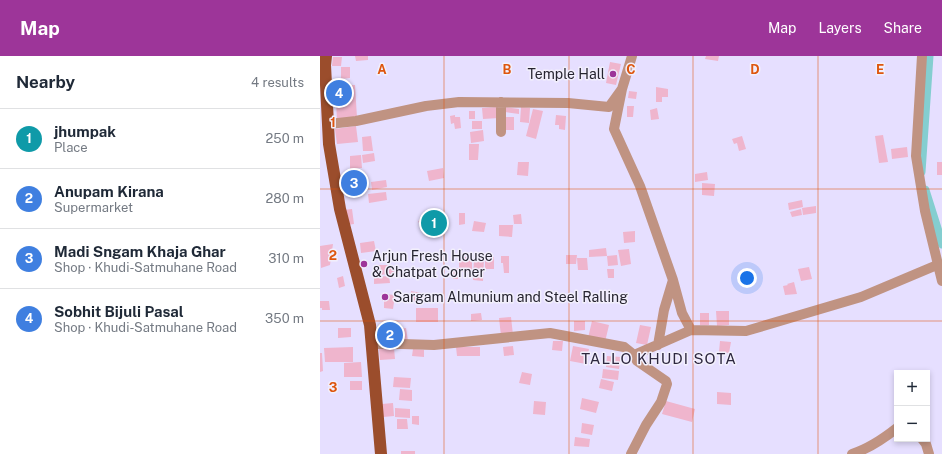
<!DOCTYPE html>
<html lang="en">
<head>
<meta charset="utf-8">
<style>
  body { margin:0; font-family:"Public Sans",sans-serif; background:#f2f2f3; color:#1f2937 }
  .controls { position:absolute; right:12px; bottom:12px; display:grid; overflow:hidden; border-radius:0px; box-shadow:0 2px 6px #0003 }
  .controls button { width:36px; height:36px; display:grid; place-items:center; padding:0; border:0; border-bottom:1px solid #e0e1e3; background:#fff; color:#1f2937; font:20px sans-serif }
  .you { position:absolute; left:427px; top:222px; width:14px; height:14px; margin:-10px; border:3px solid #fff; border-radius:50%; background:#1a73e8; box-shadow:0 0 0 6px #1a73e833 }
  .badge { display:grid; place-items:center; width:26px; height:26px; border-radius:50%; background:#9d3599; color:#fff; font-size:13px; font-weight:700 }
  .pin { position:absolute; translate:-50% -50%; border:2px solid #fff; box-shadow:0 1px 4px #0006 }
  .list { margin:0; padding:0; list-style:none }
  h2 { display:flex; justify-content:space-between; align-items:center; height:52px; margin:0; padding:0 16px; font-size:17px }
  h2 small { font-size:13px; font-weight:400; color:#747a83 }
  .list li { display:grid; grid-template-columns:26px 1fr auto; gap:12px; align-items:center; box-sizing:border-box; height:60px; padding:0 16px; border-top:1px solid #e0e1e3 }
  .list b { display:block; font-size:15px; white-space:nowrap }
  .list p { margin:0; font-size:13px; white-space:nowrap; color:#747a83 }
  .list em { font-size:13px; font-style:normal; color:#747a83 }
  .map { position:relative; flex:none; width:622px; height:398px; overflow:hidden }
  header { display:flex; align-items:center; gap:24px; box-sizing:border-box; height:56px; padding:0 20px; background:#9d3599; color:#fff }
  header strong { font-size:19px }
  nav { display:flex; gap:22px; margin-inline-start:auto; font-size:14px }
  main { display:flex }
  aside { flex:1; background:#fff }
  .map>svg:first-child { display:block }
</style>
</head>
<body>
<header>
<strong>Map</strong>
<nav><a>Map</a><a>Layers</a><a>Share</a></nav>
</header>
<main>
<aside>
<h2>Nearby<small>4 results</small></h2>
<ul class="list">
<li><span class="badge" style="background:#0f9aa8">1</span><div><b>jhumpak</b><p>Place</p></div><em>250 m</em></li>
<li><span class="badge" style="background:#3f7fe0">2</span><div><b>Anupam Kirana</b><p>Supermarket</p></div><em>280 m</em></li>
<li><span class="badge" style="background:#3f7fe0">3</span><div><b>Madi Sngam Khaja Ghar</b><p>Shop · Khudi-Satmuhane Road</p></div><em>310 m</em></li>
<li><span class="badge" style="background:#3f7fe0">4</span><div><b>Sobhit Bijuli Pasal</b><p>Shop · Khudi-Satmuhane Road</p></div><em>350 m</em></li>
</ul>
</aside>
<div class="map">
<svg width="622" height="398" viewBox="0 0 622 398">
  <rect width="100%" height="100%" fill="#e6dfff"/>
  <g fill="none" stroke-linecap="round" stroke-linejoin="round">
    <path stroke="#84ced0" stroke-width="9" d="M601,116l8,-116
      M605,134l17,54"/>
  </g>
  <path fill="#efb5cd" d="M35,0h13v4l-12,1z
    M386,0h13l-1,5 -13,-2z
    M13,1h9l-1,9h-9z
    M290,6l11,2 -5,21 -10,-2z
    M21,11h9v11l-9,1z
    M35,29l2,33 -20,1 -2,-33z
    M336,31l12,2v8h-6v5h-6z
    M309,35l8,1 -1,7 -8,-1z
    M307,50h7l-1,11h-6z
    M178,51l1,11 -16,1 -1,-11z
    M185,51l14,2v5l-14,-2z
    M201,51l9,1 -1,15 -9,-1z
    M337,52l2,11 -8,1 -1,-10z
    M213,53l10,2 -7,28 -10,-3z
    M149,55h6v8h-6z
    M135,59v2h5l1,11 -6,1 -1,-6 -3,1 -1,-8z
    M236,59l10,1 -1,14 -6,-1v-4h-4z
    M184,61h10v13h-11z
    M152,65h10v8h-10z
    M36,70l2,16 -21,2 -2,-15z
    M163,74l1,11 -13,2 -1,-11z
    M563,79l5,27 -9,1 -4,-27z
    M51,80l2,15h-10l-1,-14z
    M422,80l4,13 -7,2 -2,-8 -3,1 -2,-5z
    M149,88h10l-1,16h-9z
    M587,91l1,10 -16,2 -1,-10z
    M54,97l1,8 -12,2 -1,-8z
    M41,99l1,13 -12,1v-13z
    M198,106h11l-1,14 -11,-1z
    M617,106h5v13h-5z
    M123,112l1,10 -15,3 -2,-10z
    M387,116l1,8 -13,2v-8z
    M46,120l2,13 -12,2 -2,-14z
    M66,124l1,7 -15,3 -1,-8z
    M382,127l13,1 -1,12 -12,-1z
    M66,136l1,8 -18,3 -1,-9z
    M482,144l1,7 -14,3 -1,-7z
    M496,150v7l-13,2 -1,-7z
    M32,153l2,15 -7,1 -3,-15z
    M481,153l1,6 -10,2 -2,-5z
    M105,155l24,14 -7,11 -24,-14z
    M139,157h6v11l-6,1z
    M201,158l1,10h-8l-1,-9z
    M154,165l12,2 -2,9 -12,-1z
    M179,169h14l-1,12 -13,-1z
    M315,175v11l-11,1 -1,-11z
    M54,185l2,10 -15,2 -1,-10z
    M13,188l-3,21 -9,3 -1,-22z
    M286,192l1,8 -18,1v-7z
    M309,193l2,15 -10,2 -3,-16z
    M246,199h11l-1,9h-10z
    M297,199l1,10 -10,1 -1,-10z
    M165,200l9,1v12h-9z
    M181,200h8v17h-5l-1,-10h-2z
    M139,201h13v15h-13z
    M154,202h10l-1,23 -10,-1z
    M257,202h10l1,12h-10z
    M54,209h19l1,9 -20,1z
    M489,211l3,12 -11,2 -3,-12z
    M138,212v11h-5l-1,-10z
    M287,213h7v9h-6z
    M23,220l2,10 -6,2 -2,-10z
    M69,220l1,7 -16,1v-7z
    M474,226l3,12 -12,1 -2,-9 5,-1 -1,-1z
    M91,235l16,3 -1,9 -16,-2z
    M62,238l14,1v7h-2l-1,7 -9,-1v-7h-2z
    M0,245h9l1,9h-8v-2h-2z
    M96,252h22v14h-22z
    M396,255h13v14l-12,1z
    M161,257l1,7 -11,1v-7z
    M380,257h9v12h-9z
    M191,261l2,18 -12,1 -2,-18z
    M254,265h11v9l-11,1z
    M272,265l17,4 -4,17 -17,-4z
    M320,269l11,2 -4,18 -11,-2z
    M18,272h13v9l-13,1z
    M68,272h9l1,15h-9z
    M86,272l2,13 -9,1 -1,-13z
    M233,285h10l-1,10 -10,-1z
    M400,285l11,1 -2,11 -10,-1z
    M193,290l1,9 -10,1 -1,-9z
    M253,290l16,3 -3,15 -16,-3z
    M33,291v15h-28l-1,-14z
    M136,291h24v9h-23z
    M74,292l1,11 -15,1 -1,-11z
    M93,293l11,1v7l-12,-1z
    M0,297h2l1,18 -3,1z
    M287,300l14,1 -2,12 -13,-2z
    M41,306l1,15h-18v-14z
    M283,313l16,2 -1,9 -16,-2z
    M202,316l10,2 -2,11 -11,-2z
    M74,321l17,1 -1,10 -17,-1z
    M281,323l13,3 -2,9 -13,-3z
    M30,325h12v9h-12z
    M80,333l12,1v11l-13,-1z
    M397,336l14,1v12l-14,-1z
    M262,342l17,4 -3,11 -16,-4z
    M214,345l12,1 -1,13 -12,-1z
    M346,345l29,8 -3,13 -30,-8z
    M73,347l1,13 -11,1 -1,-13z
    M75,352l15,1v9l-15,-1z
    M92,360h7v9l-7,-1z
    M77,363h10l1,10h-11z
    M262,367l12,2 -2,10 -11,-2z
    M255,381l15,2 -1,8 -15,-1z
    M81,395h14v3h-14z"/>
  <g fill="none" stroke-linecap="round" stroke-linejoin="round">
    <path stroke="#c09382" stroke-width="10" d="M312,0l-10,33 -8,40 26,57 33,94 9,33 9,17
      M602,0l-6,100 9,55 17,70
      M9,68l27,-3 70,-15 33,-4 109,1 41,4 13,-18
      M181,76v-30
      M52,288h30l32,1 116,-12 74,14 10,8 57,-25 55,1 44,-13 71,-21 76,-32
      M338,289l6,-35 9,-30
      M602,383l4,5 3,10
      M311,398l15,-29 15,-23 6,-18 -1,-3 -29,-20 -3,-6
      M532,398c16,-5 31,-15 45,-26"/>
    <path stroke="#9b4d2c" stroke-width="12" d="M6,0l-1,9 4,79 11,65 30,116 11,129"/>
  </g>
  <path fill="none" stroke="#de560e" stroke-width="1" stroke-opacity="0.55" d="M124,0v398M249,0v398M373,0v398M498,0v398M0,133h622M0,265h622"/>
  <g fill="#9d3599" stroke="#f2effc" stroke-width="1.5">
    <circle cx="293" cy="18" r="4"/>
    <circle cx="44" cy="208" r="4"/>
    <circle cx="65" cy="241" r="4"/>
  </g>
  <g text-anchor="middle" stroke-width="3" stroke-linejoin="round" paint-order="stroke">
    <g font-size="14" fill="#262430" stroke="#f2effc" text-anchor="start">
      <text x="285" y="23" text-anchor="end">Temple Hall</text>
      <text x="52" y="205">Arjun Fresh House<tspan x="52" dy="16">&amp; Chatpat Corner</tspan></text>
      <text x="73" y="246">Sargam Almunium and Steel Ralling</text>
    </g>
    <g font-size="15" letter-spacing="1" fill="#2d273f" stroke="#f2effc">
      <text x="339" y="308">TALLO KHUDI SOTA</text>
    </g>
  </g>
  <g font-size="13" text-anchor="middle" font-weight="bold" fill="#de560e" stroke="#f2effc" stroke-width="3" stroke-linejoin="round" paint-order="stroke">
    <text x="62" y="18">A</text>
    <text x="187" y="18">B</text>
    <text x="311" y="18">C</text>
    <text x="435" y="18">D</text>
    <text x="560" y="18">E</text>
    <text x="13" y="71">1</text>
    <text x="13" y="204">2</text>
    <text x="13" y="336">3</text>
  </g>
</svg>
<div class="controls">
<button>+</button>
<button>−</button>
</div>
<div class="you"></div>
<div class="pin badge" style="left:114px;top:167px;background:#0f9aa8">1</div>
<div class="pin badge" style="left:70px;top:279px;background:#3f7fe0">2</div>
<div class="pin badge" style="left:34px;top:127px;background:#3f7fe0">3</div>
<div class="pin badge" style="left:19px;top:37px;background:#3f7fe0">4</div>
</div>
</main>
</body>
</html>
